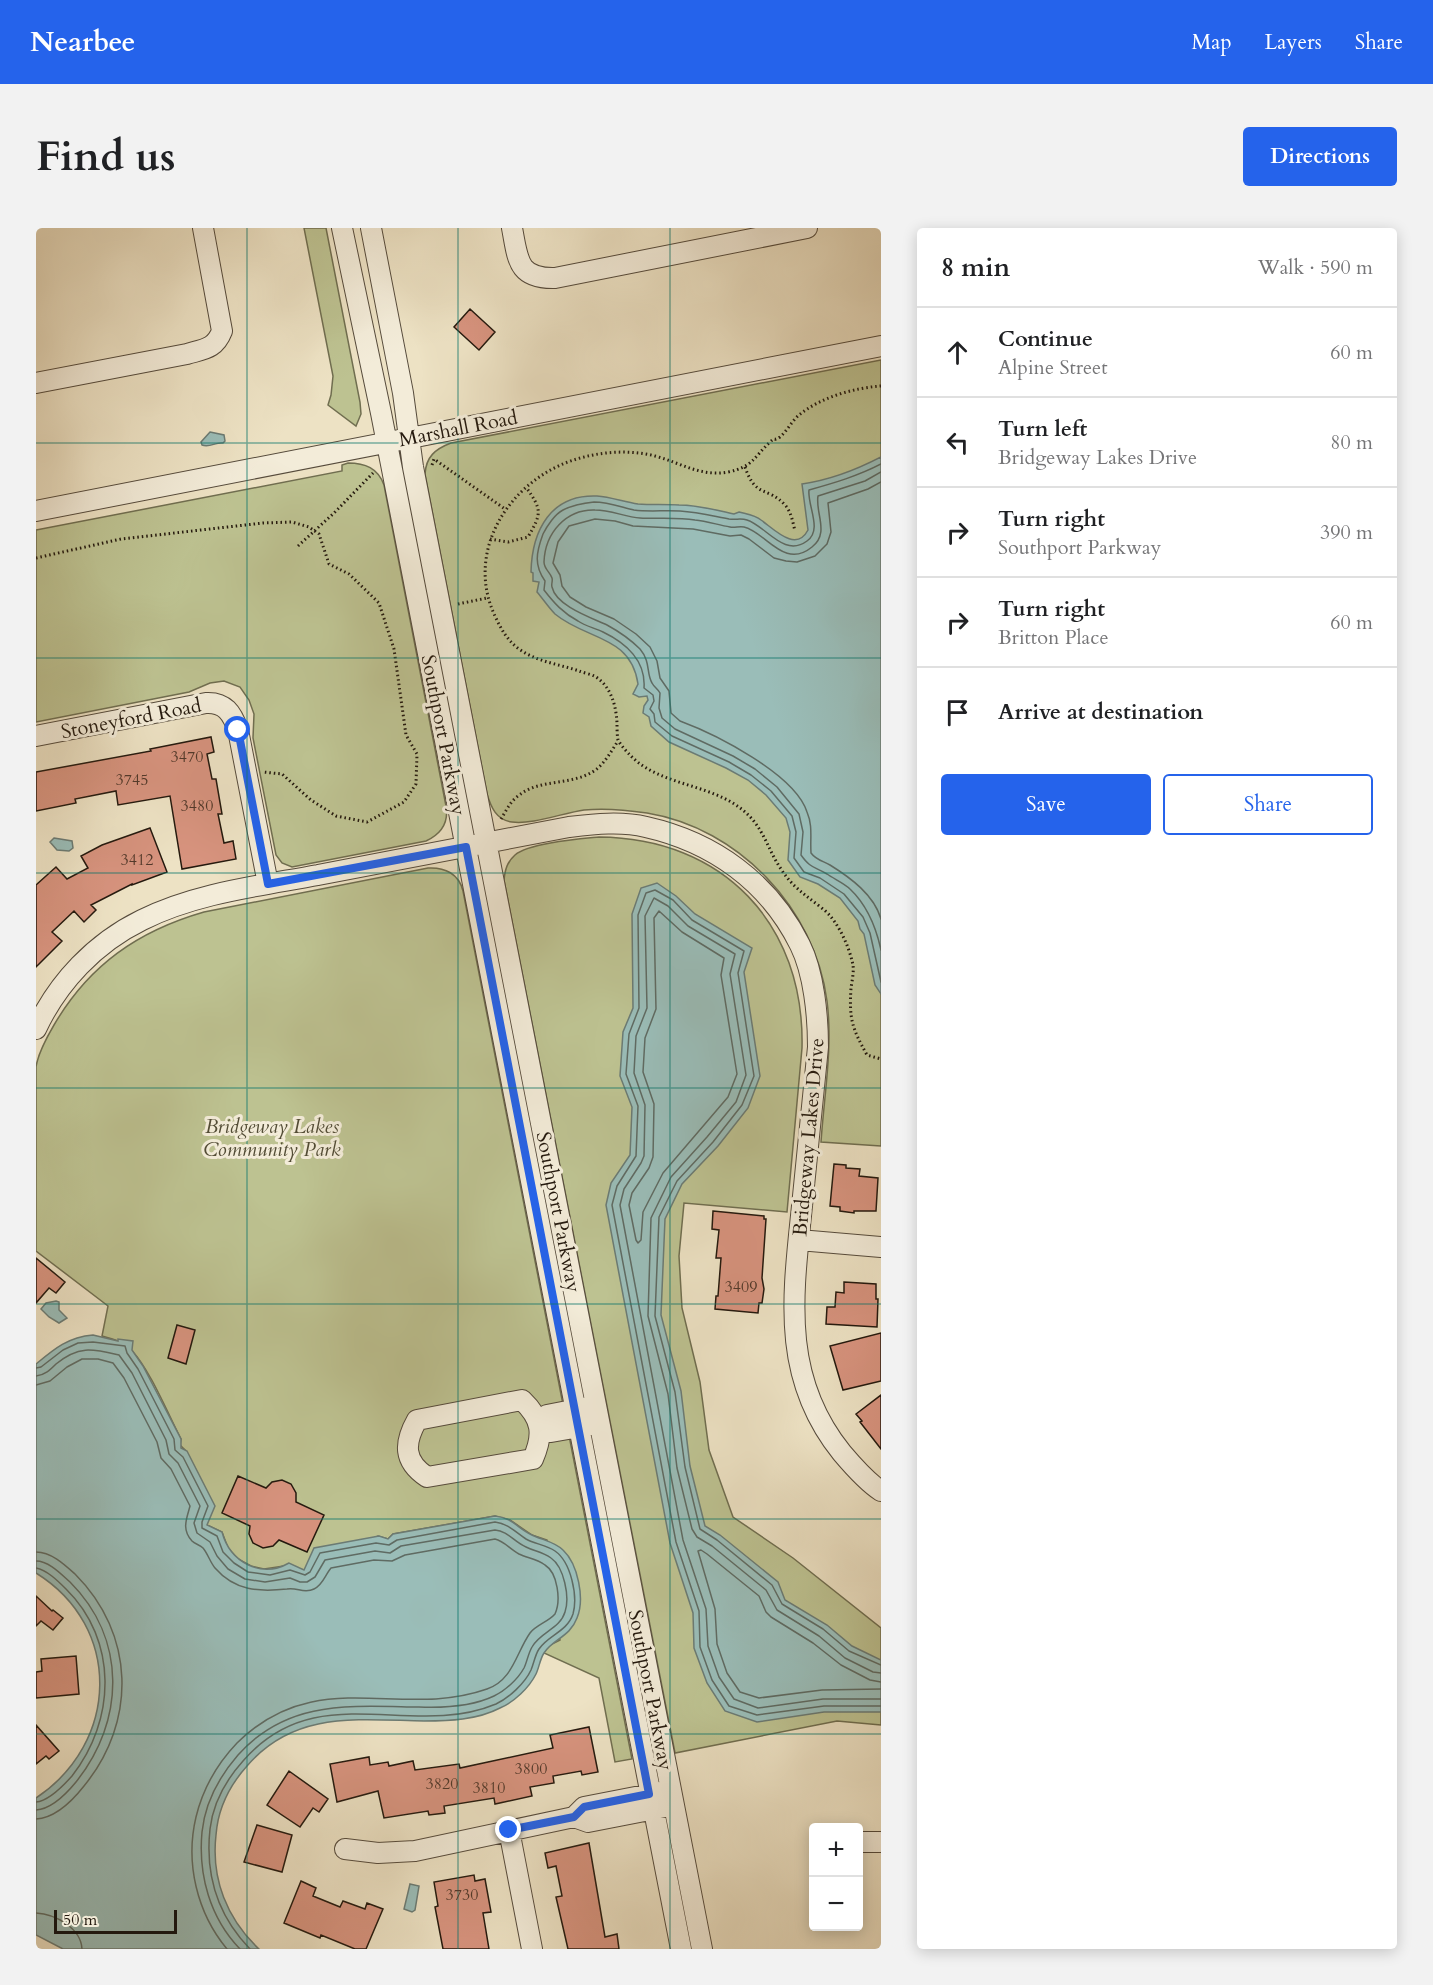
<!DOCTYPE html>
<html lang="en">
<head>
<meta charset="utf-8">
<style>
  body { margin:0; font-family:Cardo,serif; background:#f2f2f2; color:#202124 }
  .controls { position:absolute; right:18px; bottom:18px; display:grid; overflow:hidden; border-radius:6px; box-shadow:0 3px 15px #0003 }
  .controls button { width:54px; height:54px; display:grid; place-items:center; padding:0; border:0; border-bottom:2px solid #e0e0e0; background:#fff; color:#202124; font:30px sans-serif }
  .scale { position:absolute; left:18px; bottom:15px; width:123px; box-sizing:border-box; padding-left:6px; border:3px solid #24190e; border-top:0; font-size:16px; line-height:21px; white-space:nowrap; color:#24190e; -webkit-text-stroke:4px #f3ecd9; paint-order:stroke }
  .stop { position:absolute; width:18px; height:18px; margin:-14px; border:4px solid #2563eb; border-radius:50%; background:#fff }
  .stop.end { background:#2563eb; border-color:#fff; box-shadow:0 2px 6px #0008 }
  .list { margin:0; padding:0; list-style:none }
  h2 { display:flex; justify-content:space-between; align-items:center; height:78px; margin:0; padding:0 24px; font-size:26px }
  h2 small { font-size:20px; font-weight:400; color:#757577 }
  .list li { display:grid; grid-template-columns:39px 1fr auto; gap:18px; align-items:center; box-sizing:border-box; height:90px; padding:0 24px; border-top:2px solid #e0e0e0 }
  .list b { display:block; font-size:22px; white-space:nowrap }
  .list p { margin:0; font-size:20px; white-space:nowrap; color:#757577 }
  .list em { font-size:20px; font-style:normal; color:#757577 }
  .actions { display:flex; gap:12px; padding:18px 24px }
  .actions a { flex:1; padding:14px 0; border:2px solid #2563eb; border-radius:6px; text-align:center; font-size:21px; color:#2563eb }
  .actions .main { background:#2563eb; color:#fff }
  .icon { flex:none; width:33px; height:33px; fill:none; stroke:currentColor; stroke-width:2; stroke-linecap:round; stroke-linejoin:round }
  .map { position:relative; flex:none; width:845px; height:1721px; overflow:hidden; border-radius:6px }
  header { display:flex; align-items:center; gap:36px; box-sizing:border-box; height:84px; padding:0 30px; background:#2563eb; color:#fff }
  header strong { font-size:28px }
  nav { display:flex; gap:33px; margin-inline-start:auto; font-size:21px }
  .intro { display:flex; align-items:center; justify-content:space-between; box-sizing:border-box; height:144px; padding:0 36px }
  h1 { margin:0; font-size:42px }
  .button { padding:15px 27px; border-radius:6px; background:#2563eb; color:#fff; font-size:21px; font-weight:700 }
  main { display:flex; gap:36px; padding:0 36px }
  aside { flex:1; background:#fff; border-radius:6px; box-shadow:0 3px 15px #0003 }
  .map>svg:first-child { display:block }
</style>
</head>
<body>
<header>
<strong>Nearbee</strong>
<nav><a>Map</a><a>Layers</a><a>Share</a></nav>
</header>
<div class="intro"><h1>Find us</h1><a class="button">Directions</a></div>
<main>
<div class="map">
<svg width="845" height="1721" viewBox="0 0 845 1721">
  <rect width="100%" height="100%" fill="#ede2c4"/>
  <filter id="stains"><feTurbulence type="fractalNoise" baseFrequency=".00333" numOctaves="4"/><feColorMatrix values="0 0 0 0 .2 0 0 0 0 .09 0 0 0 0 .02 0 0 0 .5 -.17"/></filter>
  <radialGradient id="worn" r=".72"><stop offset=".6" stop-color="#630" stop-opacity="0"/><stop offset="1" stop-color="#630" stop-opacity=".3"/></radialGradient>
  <path fill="#bdc291" stroke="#706e50" stroke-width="1.5" d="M268,0h22l34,174 1,12 -5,12 -28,-21 3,-10 2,-19z
    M845,132v786l-60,-4c3,-46 12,-95 6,-141 -12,-92 -88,-173 -180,-188 -20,-3 -43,-5 -63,-3 -21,3 -53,15 -72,12 -16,-2 -21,-15 -25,-28l-62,-320c1,-17 10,-25 26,-31z
    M312,235c17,0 30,5 36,22l62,321c3,17 -5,28 -20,35l-134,26 -10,-4 -6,-8 -23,-117 1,-24 -5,-14 -9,-13 -16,-6 -14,2 -21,9 -153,30v-192l306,-59v-6z
    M563,609c124,1 206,87 203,211l-15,164 -103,-9 -5,53 3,52 18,74 9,68 24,67 60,41 88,70v97l-44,-4 -162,32 -171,-873c1,-10 3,-18 11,-25 14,-12 65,-16 84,-18z
    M392,640c17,-1 31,6 35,23l169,868 -17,3 -16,-84 -55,-25 4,-7 12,-6 -13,-100 -15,-5 -22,-15 -15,-4 -102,18 -5,5 -10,-3 -74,34 -20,-4 -20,3 -13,-3 -13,-7 -10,-11 -6,-16 -15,-7 -22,-75 -5,-5 1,-6c-12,-23 -32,-71 -49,-88 -8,-9 -19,-12 -30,-15l6,-30 -72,-55c0,-42 0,-83 0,-124 0,-20 0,-41 0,-60 2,-14 11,-30 18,-42 35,-60 84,-94 150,-113z"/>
  <path fill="#9abdb8" stroke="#6b7b74" stroke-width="1.5" d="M174,204l14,3 1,6 -2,2c-8,-1 -13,5 -21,2l-1,-3z
    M845,229v537l-6,-9 -11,-51 -4,-5 -2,-8 -18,-23 -22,-14 -18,-7 -12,-17 2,-28 -4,-14 -20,-23 -18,-15 -22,-12 -57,-26 -18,-16 -2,-9 -6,-4 1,-7 4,-6 -1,-4 -8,1 -6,-3 5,-10c-7,-49 -52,-44 -83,-70 -6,-6 -12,-15 -18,-22l2,-10 -6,-1v-8l-2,-1c1,-42 20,-78 66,-76 14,1 27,6 41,8 14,1 27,0 41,1 19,0 37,5 55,9l5,-2c7,2 16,3 22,8 13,9 35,33 47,10l-6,-46c29,-4 54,-14 79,-27z
    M18,610l18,3 1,7 -4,3 -12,-1 -7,-8z
    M621,655l19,13 19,18 57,34 -8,24 16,104 -12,32 -30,38 -36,38 -17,35 -4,96 20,76 9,75 15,60 15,9 58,47 7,18 42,25 25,21 29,14v52h-57l-67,10 -32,-11 -18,-28 -13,-35 -1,-35 -23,-70 -64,-338 5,-22 19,-28 2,-48 -12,-31 3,-44 10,-24 -1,-94 9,-26z
    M20,1073l3,1v8l8,8 -8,5 -10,-6 -8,-8 5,-6z
    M57,1107l25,6v-2l15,2 -1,9 11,16 38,73v9l6,3 28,55 -8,19 15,7c8,30 39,47 67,31l15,7 10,-22 65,-12 9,3 5,-5 102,-18c18,2 21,11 35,18 11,6 24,7 33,16 15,14 22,49 14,68 -7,19 -24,21 -33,35 -4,6 -5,15 -8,21 -7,14 -22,28 -36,34 -23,12 -51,13 -76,13 -65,-1 -129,-11 -177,45 -17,19 -29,42 -31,69 -5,44 11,84 43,114h-196l-27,-14v-137c83,-55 87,-171 0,-225v-209c18,-15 32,-27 57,-29z
    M374,1656l9,2 -4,24 -3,2 -8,-3z"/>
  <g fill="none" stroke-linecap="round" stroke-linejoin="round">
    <path stroke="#5f6b63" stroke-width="1.5" d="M845,236c-23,12 -47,19 -72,26 -2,15 14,40 -2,51 -23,17 -41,-15 -60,-21 -6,-2 -11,0 -18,-1 -16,-3 -32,-7 -49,-8 -15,-1 -31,1 -46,-1 -13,-3 -26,-8 -40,-8 -9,1 -23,4 -31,8 -8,4 -16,16 -20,24 -7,19 -9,31 2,47l-1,9c10,13 19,23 34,31 7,5 17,7 25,11 23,11 43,29 41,56l9,7 1,6 -4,8 4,5 1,8 17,14 57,26 22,13 20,16 21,25 4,16 -2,26 10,14 16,6 24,16 19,23 7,16 11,49
      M845,244l-16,9 -47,15c-3,17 12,37 -6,51 -28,23 -46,-15 -68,-20 -5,-1 -9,1 -14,0 -12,-2 -23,-6 -35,-7 -18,-3 -37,-1 -55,-2 -15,-1 -29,-8 -45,-8 -29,-1 -50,23 -51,52 0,7 6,10 8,16 1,3 -1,6 0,9 4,19 40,31 55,38 11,6 24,15 33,24 11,13 6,24 12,34 2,4 6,6 8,10l-1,15 3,10 13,11 58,27 22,13 22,18 22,27 4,18 -2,23c10,14 13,11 26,19 7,5 17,9 23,15 18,17 26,38 31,61
      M845,254l-13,7 -40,14 3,29 -4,12 -12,12 -18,6 -11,-1 -12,-3 -25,-19 -8,-4 -11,1 -37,-7 -60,-3 -18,-5 -20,-2 -26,7 -11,16 -5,21 7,12 2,11 8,11 16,10 28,12 22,15 14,13 7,14 3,17 9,13 2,22 9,8c35,13 115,53 127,91 6,14 3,26 4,41 5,7 12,8 19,12 21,13 44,30 51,54
      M623,683l23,21 42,26 -3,17 16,99 -9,23 -65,76 -20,39 -2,28 -3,3 -2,-3 -7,-35 3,-12 17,-25 4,-11 1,-53 -11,-32 2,-34 11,-29 -2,-91z
      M0,1140l5,-1 22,-17 15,-7 15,-1 32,4 2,7 11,16 36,70 1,11 8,7 25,49 -6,16v6l15,8 6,16 11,11 14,9 22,3 20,-5 15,5 5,-3 10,-19 56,-10 13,2 8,-5 98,-18c14,2 20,10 31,17 9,5 20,6 29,12 16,11 23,45 18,63 -6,18 -25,21 -34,35 -4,6 -5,14 -8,21 -6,13 -22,28 -35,34 -86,36 -179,-28 -253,57 -17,19 -30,42 -33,68 -5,46 8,87 40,120
      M0,1148c9,-1 14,-6 20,-12 23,-19 37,-15 63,-9l13,18 34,67 3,14 9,9 22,43 -6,17 3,10 13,9 7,14 11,13 17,10 20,3 25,-4 10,4h7l8,-5 10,-17 50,-9 15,2 11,-7 94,-16c13,1 19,12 31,17 8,4 17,5 25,11 13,9 19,39 14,54 -5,17 -25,20 -33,35 -4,7 -5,15 -8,21 -6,11 -19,23 -30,28 -23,11 -50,12 -75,11 -68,-1 -131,-8 -181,48 -19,22 -33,48 -36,77 -4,43 8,86 38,117
      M0,1157l14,-4 17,-14 15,-8h16l15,4 11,15 33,64 4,16 10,11 19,37c-3,12 -9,23 2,35 3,3 8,4 11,7 5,6 7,14 12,20 20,23 44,24 72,21 10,-2 17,5 27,0 9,-4 11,-14 17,-21l43,-8 18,1 13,-6 90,-16c9,2 15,10 24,15 8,4 18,5 26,11 13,8 16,36 10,49 -7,8 -19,11 -25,19 -14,20 -17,47 -43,56 -88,31 -170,-25 -250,54 -20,21 -34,45 -41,74 -11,46 1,96 31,132
      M0,1324c15,0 28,12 39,22 60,60 62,147 9,212 -11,14 -29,32 -48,33
      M0,1333c13,0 25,13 34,21 57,57 55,139 6,200 -9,11 -25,27 -40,28
      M0,1340c11,2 22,13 30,21 52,51 50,131 6,187 -8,9 -23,25 -36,26
      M845,1437l-32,-14 -26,-22 -41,-25 -10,-19 -55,-45 -17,-11 -15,-62 -10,-75 -20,-76 4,-99 18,-36 36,-39 29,-37 12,-29 -16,-103 6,-22 -52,-31 -19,-20 -18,-10 -9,3 -8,22 1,93 -10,26 -3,40 12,32 -2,50 -19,30 -5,19 64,337 23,69 1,36 12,33 17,26 28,9 67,-9h57
      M845,1445l-8,-1 -28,-14 -26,-22 -42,-26 -11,-20 -54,-44 -15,-9 -5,-8 -15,-61 -9,-74 -20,-78 3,-98 20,-41 36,-40 29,-35 10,-27 -16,-101 5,-20 -47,-28 -20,-20 -14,-8 -9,18 2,92 -11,28 -2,37 11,32 -1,51 -3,7 -17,26 -4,16 63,335 23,69 2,37 11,31 15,22 24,9 65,-9h58
      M845,1454l-11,-2 -29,-15 -28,-22 -42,-26 -5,-5 -7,-16 -52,-42 -6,-4 -3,1 17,58 2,35 10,29 13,19 19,6 63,-8 59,-1
      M0,1685c19,1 45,15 46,36"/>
  </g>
  <path fill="#d7937e" stroke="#24190e" stroke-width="1.5" d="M434,81l25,23 -16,18 -25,-23z
    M175,509l3,15 -7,2 5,25h4l6,35h-4l6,29 9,-2 3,18 -54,10 -12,-73 -52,9 -2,-14 -41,8 1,4 -40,8v-39l115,-21 -1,-2z
    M114,600l17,44 -35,13v-1l-41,21 5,5 -12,12 -10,-11 -22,21 10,9 -26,26v-82l20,-18 11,12 21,-11 -7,-12 21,-11z
    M798,936l12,1v3l14,1 -1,7 19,2 -2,33h-22v2l-14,-2v-4l-10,-1z
    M677,983l51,5v3h2l-4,59 2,11 -2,14h-3l-1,10 -43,-4 1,-13h2l3,-38h-5l3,-28 -7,-1z
    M0,1030l29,24 -9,11 -7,-5 -13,15z
    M808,1054l32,2v15h2l-1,28 -51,-3 1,-17h8l1,-15 8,1z
    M141,1097l18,5 -9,34 -18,-6z
    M845,1105v48l-38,9 -13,-44z
    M845,1167v54l-21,-27 2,-1 -6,-7z
    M202,1248l28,12 6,-6 10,-2 9,4 5,9v9l28,13 -17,37 -28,-12 -6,6 -10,2 -10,-5 -4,-9 1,-8 -28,-13z
    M0,1368l16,15 1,-1 10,8 -10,12 -12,-9 -5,5z
    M40,1428l3,38 -43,4v-26l6,-1 -1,-12z
    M0,1497l23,26 -10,8 -3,-3 -10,8z
    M553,1499l9,45 -16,3 -1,-4 -28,5 1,7 -24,4 2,9 -37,8 -1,-6 -50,8 1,7 -16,2 -1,-4 -44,7 -6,-27 -41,11 -7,-38 39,-7 1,8 18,-3 1,4 24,-5 2,9 44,-6 1,4 93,-20 -3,-13z
    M253,1543l39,28 -9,13 -6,-4 -13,19 -33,-22z
    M221,1597l35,10 -10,37 -38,-10z
    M553,1615l16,94 12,-3 2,15h-51l-12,-52 6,-1 -6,-30 -8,2 -3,-15z
    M438,1647l1,6 10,-2 6,33 -8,1 6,36h-46l-8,-42 3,-1 -4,-24z
    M265,1653l15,7 -3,8 27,11 3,-6 22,8 2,-6 16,6 -17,40h-11l-34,-14 -1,3 -36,-15z"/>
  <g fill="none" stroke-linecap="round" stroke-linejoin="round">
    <g stroke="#564b3c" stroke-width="22">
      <path id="minor" d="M306,0l39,185 300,1536
        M335,0l32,165 10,74 289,1482
        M476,0c6,31 5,51 43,50l252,-50
        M0,155l151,-29c17,-5 28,-5 35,-23l-19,-103
        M0,283l845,-165
        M0,508l170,-33c19,-1 26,10 32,27l30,154
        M0,801c22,-47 59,-86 106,-109 54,-27 117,-34 176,-45 84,-16 168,-32 251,-48 26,-3 52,-6 77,0 67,15 123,55 154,118 14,28 18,71 18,102 -5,50 -10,100 -15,149 -9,93 -25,178 39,257 11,13 25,29 39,38
        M763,1012l82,7
        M486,1172c20,19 22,34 11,59l-106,18c-24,-16 -23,-34 -10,-57z
        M504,1198l7,-11 41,-8
        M504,1198l11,6 40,-7
        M625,1564l-77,15 -10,10 14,5 77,-15
        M473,1602l23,119
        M822,1614h23
        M309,1621l33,4 37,-2 159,-34"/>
    </g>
    <path stroke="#24190e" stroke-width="3" stroke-dasharray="1.5 3" stroke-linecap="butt" d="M845,158c-27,2 -60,11 -82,29 -7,6 -12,16 -19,22 -8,5 -4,-1 -10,5 -16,15 -17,25 -42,30 -27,5 -47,-9 -73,-16 -34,-9 -78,-2 -108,16 -50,30 -78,89 -52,144 6,13 12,24 24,33 18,13 40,15 60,22 5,2 12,3 17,6 15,10 20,28 21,46 0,5 0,12 1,17 2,4 8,11 11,14 32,35 91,28 123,65 13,15 18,34 29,50 11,18 26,27 42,40 15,12 26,37 30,56 1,7 -1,16 -2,23 -2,31 1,40 16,67l14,4
      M396,237l2,-6 71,50
      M709,239c11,32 23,19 40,38 6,6 8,18 10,26
      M454,311l18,3 20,-5c14,-24 14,-27 -2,-50
      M262,318l36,-33 39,-40
      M0,330l85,-19 142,-16 29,-1 17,5 10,7 10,30 20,10 30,29 15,46 12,86 11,19 -1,30 -12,18 -37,20 -31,-6 -25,-16 -29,-26 -19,-2
      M422,376l29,-6
      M465,591c5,-8 9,-17 17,-23 23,-19 57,-9 80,-28 8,-7 14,-18 20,-27"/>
    <use href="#minor" stroke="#f3ecd9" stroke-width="20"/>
  </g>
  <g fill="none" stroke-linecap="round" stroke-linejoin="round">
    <path stroke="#2563eb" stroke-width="8" d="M202,502l30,154 198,-37 183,947 -65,13 -10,10 -65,13"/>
  </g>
  <path fill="none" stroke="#0f766e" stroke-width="1.5" stroke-opacity="0.55" d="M211,0v1721M422,0v1721M634,0v1721M0,215h845M0,430h845M0,645h845M0,860h845M0,1076h845M0,1291h845M0,1506h845"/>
  <g text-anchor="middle" stroke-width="6" stroke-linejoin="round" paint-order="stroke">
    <g font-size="16" fill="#51382a">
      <text x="151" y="534">3470</text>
      <text x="96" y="557">3745</text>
      <text x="161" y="583">3480</text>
      <text x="101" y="637">3412</text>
      <text x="705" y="1064">3409</text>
      <text x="495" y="1546">3800</text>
      <text x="406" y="1561">3820</text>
      <text x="453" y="1565">3810</text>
      <text x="426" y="1672">3730</text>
    </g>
    <g font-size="20" fill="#24190e" stroke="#f3ecd9">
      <text transform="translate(422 200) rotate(-11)" y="7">Marshall Road</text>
      <text transform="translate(95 490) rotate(-11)" y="7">Stoneyford Road</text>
      <text transform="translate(408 507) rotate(79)" y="7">Southport Parkway</text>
      <text transform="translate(772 909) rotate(-85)" y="7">Bridgeway Lakes Drive</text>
      <text transform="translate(523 984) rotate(79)" y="7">Southport Parkway</text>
      <text transform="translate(615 1462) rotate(79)" y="7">Southport Parkway</text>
    </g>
    <g font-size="20" font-style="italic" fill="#524c35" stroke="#f3ecd9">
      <text x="236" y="905">Bridgeway Lakes<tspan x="236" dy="23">Community Park</tspan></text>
    </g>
  </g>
  <rect width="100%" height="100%" filter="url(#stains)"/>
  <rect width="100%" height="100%" fill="url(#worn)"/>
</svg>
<div class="controls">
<button>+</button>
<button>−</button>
</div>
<div class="scale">50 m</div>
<div class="stop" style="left:202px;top:502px"></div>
<div class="stop end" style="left:473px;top:1602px"></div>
</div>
<aside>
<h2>8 min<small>Walk · 590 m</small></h2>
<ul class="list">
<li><svg class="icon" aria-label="ahead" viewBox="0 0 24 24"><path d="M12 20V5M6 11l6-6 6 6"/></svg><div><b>Continue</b><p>Alpine Street</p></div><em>60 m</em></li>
<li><svg class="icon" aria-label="left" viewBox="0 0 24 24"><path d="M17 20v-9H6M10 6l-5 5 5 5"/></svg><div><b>Turn left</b><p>Bridgeway Lakes Drive</p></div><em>80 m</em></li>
<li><svg class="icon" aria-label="right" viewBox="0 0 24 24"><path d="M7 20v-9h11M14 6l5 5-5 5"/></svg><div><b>Turn right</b><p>Southport Parkway</p></div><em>390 m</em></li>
<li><svg class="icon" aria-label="right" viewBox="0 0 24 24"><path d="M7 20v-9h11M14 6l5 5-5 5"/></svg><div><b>Turn right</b><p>Britton Place</p></div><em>60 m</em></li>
<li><svg class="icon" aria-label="arrive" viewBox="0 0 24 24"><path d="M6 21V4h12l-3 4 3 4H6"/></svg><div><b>Arrive at destination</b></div></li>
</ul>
<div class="actions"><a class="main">Save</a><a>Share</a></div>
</aside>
</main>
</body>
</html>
